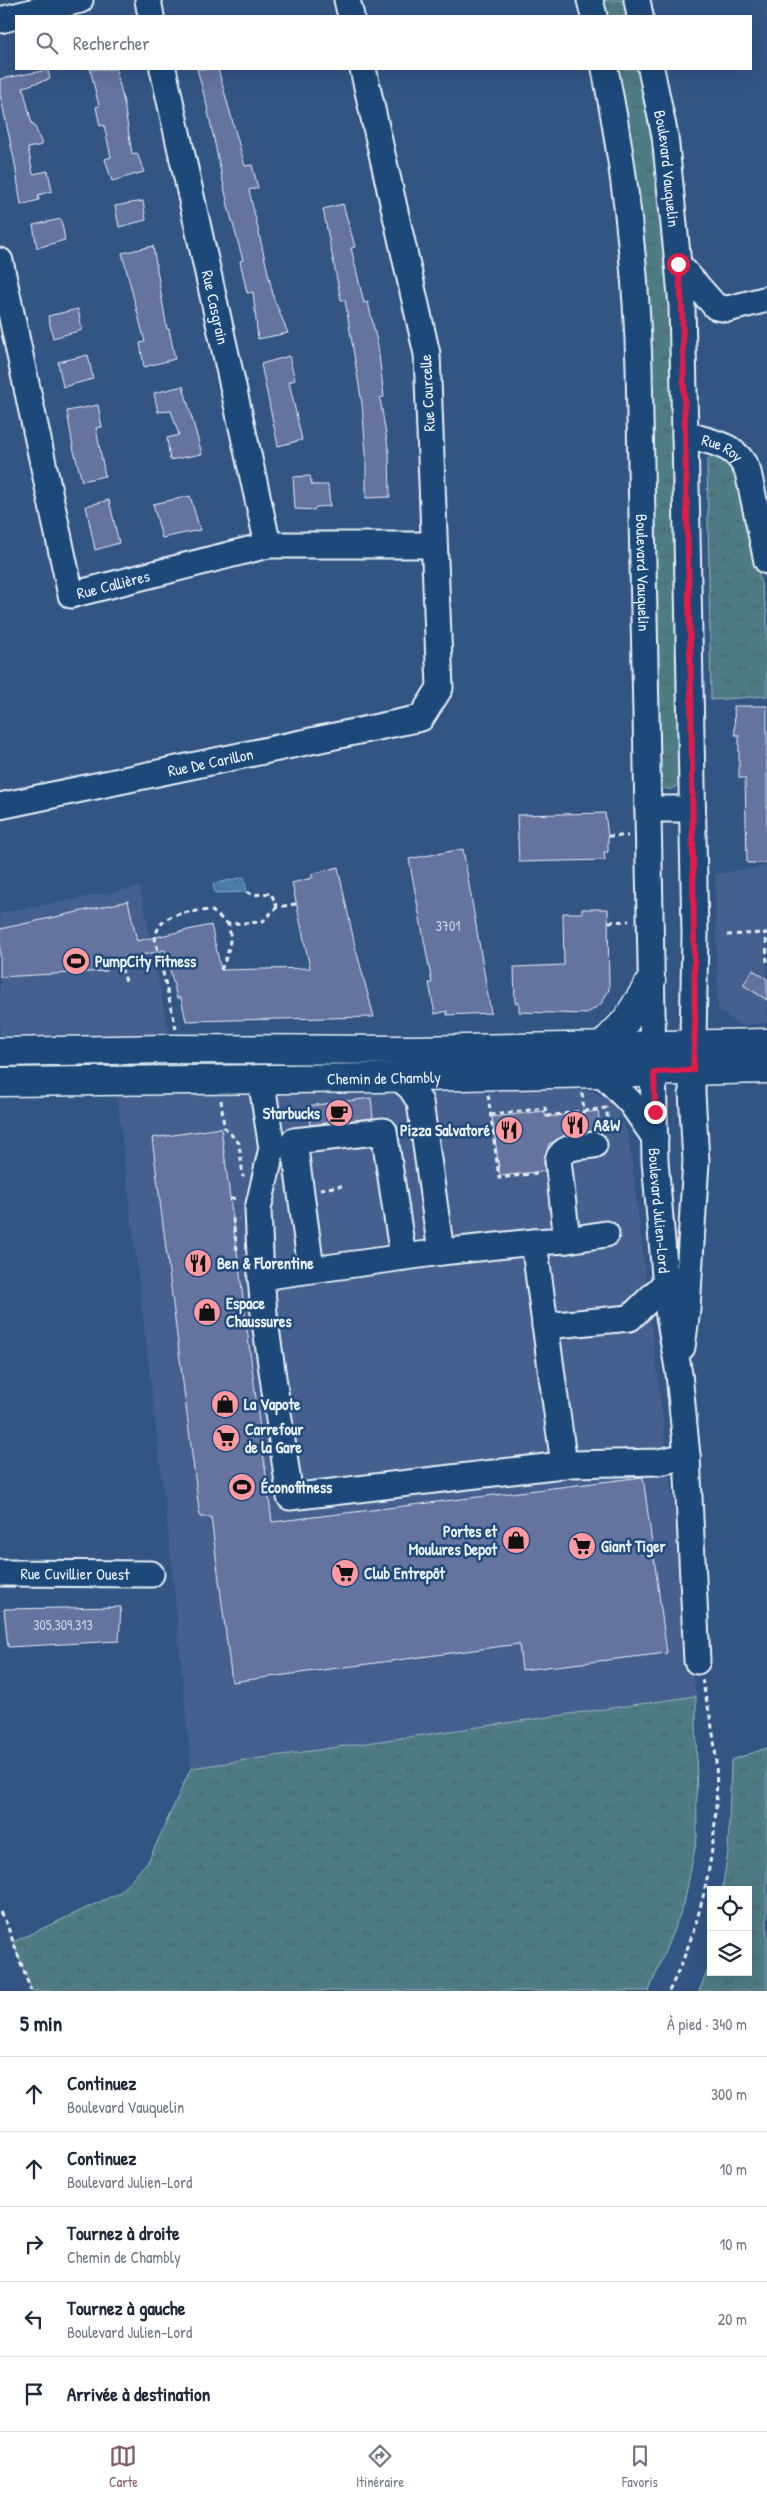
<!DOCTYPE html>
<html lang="fr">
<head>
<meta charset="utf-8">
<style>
  body { margin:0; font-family:"Patrick Hand",sans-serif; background:#f6f6f7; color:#1f2937 }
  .controls { position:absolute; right:15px; bottom:15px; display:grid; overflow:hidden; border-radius:0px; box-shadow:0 5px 20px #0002 }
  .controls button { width:45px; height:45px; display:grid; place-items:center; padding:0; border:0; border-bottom:1px solid #e0e1e3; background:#fff; color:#1f2937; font:25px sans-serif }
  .stop { position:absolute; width:15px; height:15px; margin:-11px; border:4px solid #e11d48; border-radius:50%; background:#fff }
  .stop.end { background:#e11d48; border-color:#fff; box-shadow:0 1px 5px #0008 }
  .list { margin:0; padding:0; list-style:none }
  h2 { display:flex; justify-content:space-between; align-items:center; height:65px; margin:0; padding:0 20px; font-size:21px }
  h2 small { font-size:16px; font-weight:400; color:#747a83 }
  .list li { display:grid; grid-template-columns:32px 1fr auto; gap:15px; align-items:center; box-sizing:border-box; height:75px; padding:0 20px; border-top:1px solid #e0e1e3 }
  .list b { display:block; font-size:19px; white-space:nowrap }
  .list p { margin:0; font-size:16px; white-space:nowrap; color:#747a83 }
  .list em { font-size:16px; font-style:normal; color:#747a83 }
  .icon { flex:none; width:28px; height:28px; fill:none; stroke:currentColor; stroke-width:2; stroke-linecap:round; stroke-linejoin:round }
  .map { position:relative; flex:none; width:767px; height:1991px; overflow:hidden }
  .search { position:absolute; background:#fff; box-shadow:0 5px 20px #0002; left:15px; right:15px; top:15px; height:55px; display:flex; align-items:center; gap:12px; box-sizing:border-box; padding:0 18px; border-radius:0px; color:#747a83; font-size:19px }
  .sheet { height:440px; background:#fff }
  nav { display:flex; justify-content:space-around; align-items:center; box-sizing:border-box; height:70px; border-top:1px solid #e0e1e3; background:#fff; font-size:14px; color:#747a83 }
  nav a { display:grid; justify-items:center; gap:2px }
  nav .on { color:#845c67 }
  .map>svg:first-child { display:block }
</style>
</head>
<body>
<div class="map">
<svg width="767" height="1991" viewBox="0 0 767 1991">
  <defs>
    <pattern id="grass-tufts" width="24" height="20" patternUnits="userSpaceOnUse" patternTransform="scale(1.25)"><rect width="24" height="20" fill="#4f7b84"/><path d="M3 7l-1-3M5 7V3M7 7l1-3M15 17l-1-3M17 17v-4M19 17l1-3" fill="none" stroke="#4b646a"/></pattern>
    <pattern id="water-ripples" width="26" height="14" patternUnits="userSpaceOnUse" patternTransform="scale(1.25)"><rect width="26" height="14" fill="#487da5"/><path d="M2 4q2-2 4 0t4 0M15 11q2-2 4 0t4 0" fill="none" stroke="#47657c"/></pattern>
  </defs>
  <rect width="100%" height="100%" fill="#325584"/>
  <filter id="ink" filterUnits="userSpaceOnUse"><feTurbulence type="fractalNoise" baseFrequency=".02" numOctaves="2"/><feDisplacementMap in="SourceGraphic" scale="10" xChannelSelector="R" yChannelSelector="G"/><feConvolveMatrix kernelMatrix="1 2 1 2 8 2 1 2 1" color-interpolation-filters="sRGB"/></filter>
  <g filter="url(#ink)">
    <path fill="#44618e" d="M767,866v157l-28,2 -21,-16 -3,-135z
      M140,887l29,147 -169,1v-122z
      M572,1088l19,3 25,13 13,34 67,558 -505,72 -20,-212 -54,-460z"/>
    <path fill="url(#grass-tufts)" stroke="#9cb6be" d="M601,0h24l3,16h-24z
      M616,69h24l17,92 16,173 7,448c-6,9 -15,10 -22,0z
      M719,456l18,14 30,143v83l-56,4 -4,-237 2,-5z
      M696,1696l1,142 -13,66 -35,87h-617l-19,-49 106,-49 30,-33 42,-92z
      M767,1748v243h-68l12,-29v10h37v-82h-26l6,-38 3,-92z"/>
    <path fill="url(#water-ripples)" stroke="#88abc6" d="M244,877l3,15 -32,1 -2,-9z"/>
    <path fill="#65739f" stroke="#e8f1f8" d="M90,69h26l8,34 8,51 5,-1 7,19 -32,9 -7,-22 6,-2 -7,-32 -4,1 -4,-19 3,-1z
      M197,69h21l27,97 7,-1 6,23 -9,2 25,109 14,34 -30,6 -5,-47 -6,1 -7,-32 3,-1 -14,-50 -23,-108z
      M48,70l2,9 -27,8 9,37h2l8,21 -14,3 5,26 15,-3 4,20 -14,4 1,5 -18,5 -6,-41 -15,-70v-15z
      M143,201l3,19 -27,7 -4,-21z
      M343,204l12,43 -4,1 13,55 4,-1 10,44 6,51 -4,1 9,55 1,44 -24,1v-45l-4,-49 -17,-104h-4l-18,-91z
      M61,219l4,21 -28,8 -4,-23z
      M153,246l14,83h2l6,30 -31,8 -4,-24 5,-1 -23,-89z
      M78,309l4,21 -29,8 -5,-22z
      M88,355l5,24 -30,8 -5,-25z
      M289,356l6,24 -6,2 13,58 -24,6 -17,-82z
      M183,386l19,68 -32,6 -3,-22 12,-3 -8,-24 -13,1 -4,-19z
      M98,405l4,22 -6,1 9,48 -23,5 -9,-34 -6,-36z
      M310,476l2,9h16l2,21 -14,1 -2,3 -19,-1 -2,-32z
      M190,496l10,34 -38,8 -9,-34z
      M109,500l10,43 -24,7 -9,-44z
      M734,706h33v157h-20l-2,-85h-6v-43h-4z
      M605,813l3,23v16h-4l1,8 -86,2 -2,-47z
      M463,849l28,164 -44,2v-4l-12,3 -6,-31h3l-23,-124z
      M338,867l17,79 19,71 -188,4 -5,-23h-4l-12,-48 -60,13 2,8 -107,6v-48l128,-28 9,40 74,-16 10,45 89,-2 -18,-85 20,-5v-4z
      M582,909h26l1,81 -8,14 -15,10 -67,-2v-9h-4l-1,-36 50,-2 -1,-52h19z
      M753,970l14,9v21l-24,-15z
      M371,1098l2,20 -63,7 -2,-19z
      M544,1111l2,6 52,-6 3,22 -9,-2 -22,3 -21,10 -5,17 1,10 -45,5 -8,-59z
      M221,1128l51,394 371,-45 24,176 -145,17 -3,-26 -287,38 -21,-165h-11l-48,-379z
      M121,1607l-2,34 -111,6 -4,-38z"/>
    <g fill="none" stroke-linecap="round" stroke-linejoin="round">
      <g stroke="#e8f1f8" stroke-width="29">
        <g id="minor">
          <path d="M148,0l3,16"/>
          <path d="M347,0l4,16"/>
          <path d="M590,0l4,16"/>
          <path d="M637,0l3,16"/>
          <path d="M0,20l80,-20"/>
          <path id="s1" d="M163,69l105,476"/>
          <path id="s2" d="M605,69c20,99 31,197 34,298l16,794 13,149 11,64 8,82 10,205"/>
          <path id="s3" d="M651,69l14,67 13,128 4,42 3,128 10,501 -3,157 4,69 -9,148 -5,38"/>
          <path id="s4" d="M0,261l71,334 197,-50h166"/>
          <path d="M678,264l38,43 12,2 39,-10"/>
          <path id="s5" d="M685,434c28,9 51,9 63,38l19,89"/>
          <path id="s6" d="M0,806l421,-88 19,-30 -13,-334 -64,-285"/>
          <path d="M648,809h44"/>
          <path d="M602,1073l29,30 24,35"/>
          <path d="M398,1077l13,11 9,14 21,150"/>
          <path d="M261,1079l11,69 -14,61 3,68 3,37 26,183 281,-33 88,-2 28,-6"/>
          <path d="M567,1240l39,-6"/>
          <path d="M534,1242l33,-2 -9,-80c5,-15 22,-13 36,-15"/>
          <path d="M311,1269l-17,-128 90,-10 19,126"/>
          <path d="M261,1277l180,-25 93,-10 30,223"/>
          <path d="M545,1326l85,-8 36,-35"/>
          <path id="s7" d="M0,1573l151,1"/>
        </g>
      </g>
      <g stroke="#e8f1f8" stroke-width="31">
        <g id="major">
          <path d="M601,1047l25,-26 25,-40"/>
          <path d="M0,1052l167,-3 246,1 354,-7"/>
          <path id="s8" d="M0,1082l378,-4 389,-9"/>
        </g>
      </g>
      <path stroke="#e8f1f8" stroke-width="3" stroke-dasharray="5 4" stroke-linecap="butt" d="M608,836h20
        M247,892l6,3 18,-2 6,14
        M609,922l20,-1
        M727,935l39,-2 1,30
        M118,960l8,21
        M221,970c7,-16 12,-29 7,-46l34,-2 15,-15 19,-3
        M176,1029l-21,-91c5,-27 33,-26 56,-28l17,14
        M582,1093l2,18 22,-3 4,24
        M488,1095l11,83 40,-5
        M221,1100l3,27 15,16 4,34
        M490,1115l55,-7 2,8 37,-5
        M320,1189l22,-3
        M230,1199l9,-1
        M237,1250l-4,-30 6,-1
        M0,1912l6,10 25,69
        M669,1991c34,-68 51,-152 47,-229 -1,-25 -8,-57 -14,-82"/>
      <use href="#minor" stroke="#1f4a7a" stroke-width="25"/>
      <use href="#major" stroke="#1f4a7a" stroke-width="28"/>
    </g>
  </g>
  <g fill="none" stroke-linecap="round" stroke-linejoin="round" filter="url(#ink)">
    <path stroke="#e11d48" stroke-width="6" d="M655,1112l-1,-40 39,-2 2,-45 -4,-337 -9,-382 -4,-42"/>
  </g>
  <defs>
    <g id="stadium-disc" transform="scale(1.4375)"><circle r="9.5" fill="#ff9aa2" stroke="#1f4a7a"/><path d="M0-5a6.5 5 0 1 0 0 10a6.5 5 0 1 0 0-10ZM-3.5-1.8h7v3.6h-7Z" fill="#111"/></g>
    <g id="cafe-disc" transform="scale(1.4375)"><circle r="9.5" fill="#ff9aa2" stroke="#1f4a7a"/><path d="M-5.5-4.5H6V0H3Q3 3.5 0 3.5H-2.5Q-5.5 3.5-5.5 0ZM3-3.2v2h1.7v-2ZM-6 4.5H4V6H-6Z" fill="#111"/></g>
    <g id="restaurant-disc" transform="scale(1.4375)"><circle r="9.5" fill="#ff9aa2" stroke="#1f4a7a"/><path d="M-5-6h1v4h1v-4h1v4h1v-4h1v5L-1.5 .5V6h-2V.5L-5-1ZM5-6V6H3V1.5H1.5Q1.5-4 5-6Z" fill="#111"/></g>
    <g id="shop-disc" transform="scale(1.4375)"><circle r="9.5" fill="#ff9aa2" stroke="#1f4a7a"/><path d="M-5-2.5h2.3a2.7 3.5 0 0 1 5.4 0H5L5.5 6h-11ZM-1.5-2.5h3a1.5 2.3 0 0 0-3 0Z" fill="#111"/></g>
    <g id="supermarket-disc" transform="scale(1.4375)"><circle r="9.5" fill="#ff9aa2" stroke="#1f4a7a"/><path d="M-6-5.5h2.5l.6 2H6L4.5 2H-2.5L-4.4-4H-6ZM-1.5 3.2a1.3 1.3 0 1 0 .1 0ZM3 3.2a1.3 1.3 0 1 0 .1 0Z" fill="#111"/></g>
  </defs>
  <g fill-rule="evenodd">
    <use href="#stadium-disc" x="76" y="961"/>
    <use href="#cafe-disc" x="339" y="1113"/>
    <use href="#restaurant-disc" x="575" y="1125"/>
    <use href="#restaurant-disc" x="509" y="1130"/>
    <use href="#restaurant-disc" x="198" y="1263"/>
    <use href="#shop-disc" x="207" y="1312"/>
    <use href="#shop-disc" x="225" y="1404"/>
    <use href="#supermarket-disc" x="226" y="1438"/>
    <use href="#stadium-disc" x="242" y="1487"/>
    <use href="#shop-disc" x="516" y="1540"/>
    <use href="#supermarket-disc" x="582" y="1546"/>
    <use href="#supermarket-disc" x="345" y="1573"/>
  </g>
  <g text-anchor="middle" stroke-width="5" stroke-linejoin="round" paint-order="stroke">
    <g font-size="14" fill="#c7d2e2">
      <text x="448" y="931">3701</text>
      <text x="63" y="1630">305,309,313</text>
    </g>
    <g font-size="16" fill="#e8f1f8" stroke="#1f4a7a">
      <text dy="6" stroke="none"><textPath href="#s3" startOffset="101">Boulevard Vauquelin</textPath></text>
      <text dy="6" stroke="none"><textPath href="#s1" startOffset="244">Rue Casgrain</textPath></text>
      <text transform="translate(427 393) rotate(-93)" y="6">Rue Courcelle</text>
      <text dy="6" stroke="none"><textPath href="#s5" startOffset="40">Rue Roy</textPath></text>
      <text dy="6" stroke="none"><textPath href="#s2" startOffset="506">Boulevard Vauquelin</textPath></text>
      <text dy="6" stroke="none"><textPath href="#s4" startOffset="385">Rue Callières</textPath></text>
      <text dy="6" stroke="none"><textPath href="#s6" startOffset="215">Rue De Carillon</textPath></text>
      <text dy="6" stroke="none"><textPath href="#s8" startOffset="384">Chemin de Chambly</textPath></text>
      <text dy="6" stroke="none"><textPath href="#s2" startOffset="1144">Boulevard Julien-Lord</textPath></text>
      <text dy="6" stroke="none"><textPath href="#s7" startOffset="75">Rue Cuvillier Ouest</textPath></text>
    </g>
    <g font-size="16" font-weight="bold" fill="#e8f1f8" stroke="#1f4a7a" text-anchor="start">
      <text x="95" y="967">PumpCity Fitness</text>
      <text x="320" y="1119" text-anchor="end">Starbucks</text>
      <text x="594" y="1131">A&amp;W</text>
      <text x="490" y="1136" text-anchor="end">Pizza Salvatoré</text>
      <text x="217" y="1269">Ben &amp; Florentine</text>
      <text x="226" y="1309">Espace<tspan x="226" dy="18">Chaussures</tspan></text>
      <text x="244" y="1410">La Vapote</text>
      <text x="245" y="1435">Carrefour<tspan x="245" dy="18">de la Gare</tspan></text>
      <text x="261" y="1493">Éconofitness</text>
      <text x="497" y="1537" text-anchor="end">Portes et<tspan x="497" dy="18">Moulures Depot</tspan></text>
      <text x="601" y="1552">Giant Tiger</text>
      <text x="364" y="1579">Club Entrepôt</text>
    </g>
  </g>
</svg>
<div class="controls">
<button><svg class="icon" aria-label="locate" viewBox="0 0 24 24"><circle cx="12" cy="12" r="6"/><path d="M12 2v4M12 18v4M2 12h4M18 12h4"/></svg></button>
<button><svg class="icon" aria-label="layers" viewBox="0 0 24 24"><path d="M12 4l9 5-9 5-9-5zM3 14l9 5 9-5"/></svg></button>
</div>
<div class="stop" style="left:678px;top:264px"></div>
<div class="stop end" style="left:655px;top:1112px"></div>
<div class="search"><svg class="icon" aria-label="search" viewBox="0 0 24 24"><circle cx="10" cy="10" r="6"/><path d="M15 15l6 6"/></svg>Rechercher</div>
</div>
<section class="sheet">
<h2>5 min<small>À pied · 340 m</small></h2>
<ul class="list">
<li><svg class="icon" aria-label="ahead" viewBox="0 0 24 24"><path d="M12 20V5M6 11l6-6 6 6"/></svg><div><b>Continuez</b><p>Boulevard Vauquelin</p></div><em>300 m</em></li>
<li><svg class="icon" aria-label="ahead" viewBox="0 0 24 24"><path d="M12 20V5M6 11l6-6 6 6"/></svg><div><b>Continuez</b><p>Boulevard Julien-Lord</p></div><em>10 m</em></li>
<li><svg class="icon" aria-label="right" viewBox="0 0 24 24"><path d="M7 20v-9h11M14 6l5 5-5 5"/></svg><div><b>Tournez à droite</b><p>Chemin de Chambly</p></div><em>10 m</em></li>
<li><svg class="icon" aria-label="left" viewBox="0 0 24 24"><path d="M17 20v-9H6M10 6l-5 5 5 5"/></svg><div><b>Tournez à gauche</b><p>Boulevard Julien-Lord</p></div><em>20 m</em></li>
<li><svg class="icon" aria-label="arrive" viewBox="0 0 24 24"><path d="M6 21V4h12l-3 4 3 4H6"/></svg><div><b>Arrivée à destination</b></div></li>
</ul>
</section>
<nav>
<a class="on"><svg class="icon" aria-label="map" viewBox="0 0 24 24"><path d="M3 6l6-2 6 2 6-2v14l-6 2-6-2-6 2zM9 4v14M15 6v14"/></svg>Carte</a>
<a><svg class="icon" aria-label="directions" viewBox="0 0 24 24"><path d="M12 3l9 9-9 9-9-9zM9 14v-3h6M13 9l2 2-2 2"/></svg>Itinéraire</a>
<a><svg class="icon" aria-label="saved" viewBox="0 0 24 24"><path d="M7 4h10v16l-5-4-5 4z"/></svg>Favoris</a>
</nav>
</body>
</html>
